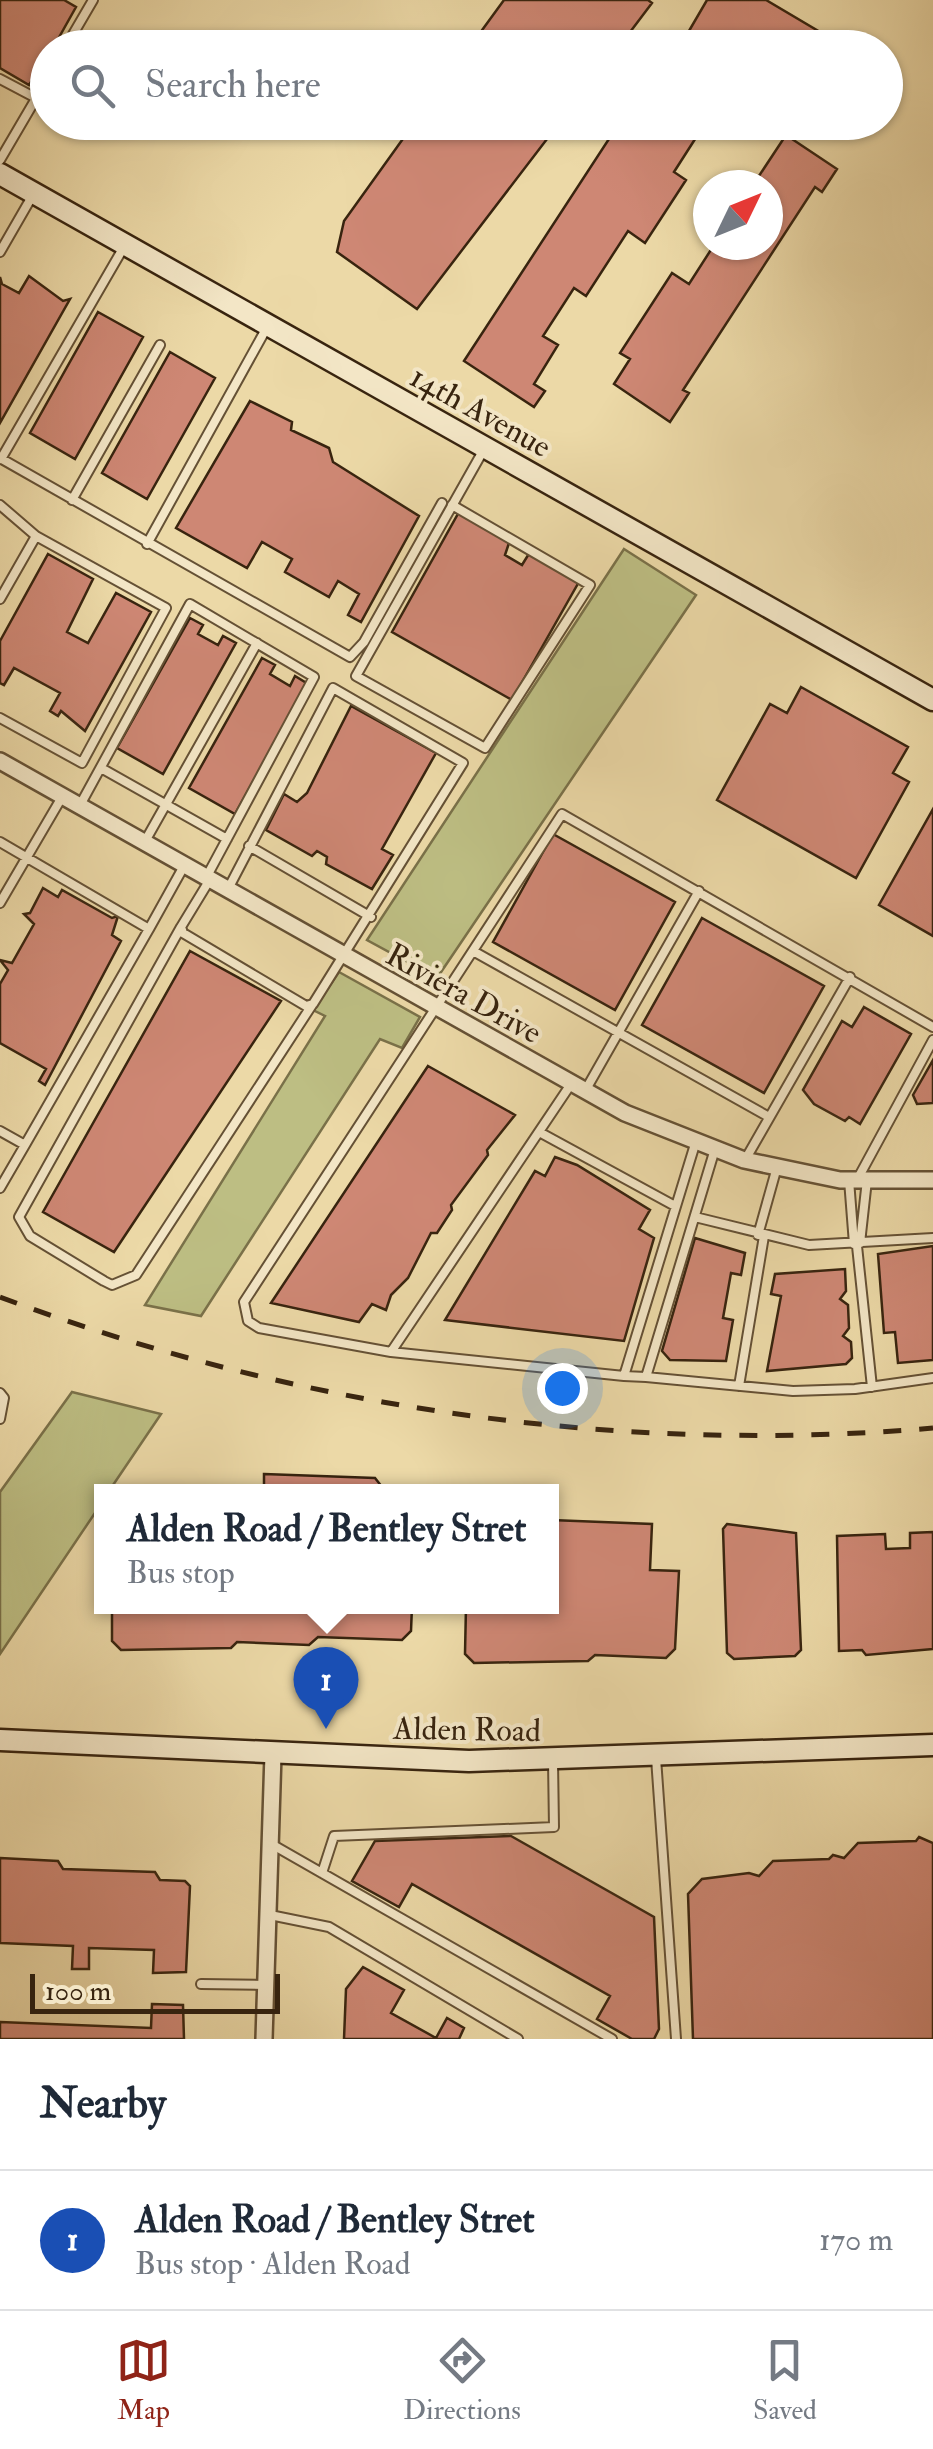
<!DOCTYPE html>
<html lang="en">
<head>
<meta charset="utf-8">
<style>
  body { margin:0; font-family:"IM FELL Double Pica",serif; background:#f2f2f3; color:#1f2937 }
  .compass { position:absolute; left:693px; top:170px; width:90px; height:90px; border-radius:50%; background:#fff; box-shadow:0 2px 8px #0004; rotate:47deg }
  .scale { position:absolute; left:30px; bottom:25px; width:250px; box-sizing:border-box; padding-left:10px; border:5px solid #38240f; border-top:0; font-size:28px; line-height:35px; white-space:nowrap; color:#38240f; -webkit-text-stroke:8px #f3e6c6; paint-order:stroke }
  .you { position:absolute; left:562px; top:1388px; width:35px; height:35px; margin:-25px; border:8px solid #fff; border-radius:50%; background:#1a73e8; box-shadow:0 0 0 15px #1a73e833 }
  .badge { display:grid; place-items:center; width:65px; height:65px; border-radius:50%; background:#8f2418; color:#fff; font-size:32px; font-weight:700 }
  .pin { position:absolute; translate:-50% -82px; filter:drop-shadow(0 2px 5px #0008) }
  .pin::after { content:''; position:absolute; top:52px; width:35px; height:30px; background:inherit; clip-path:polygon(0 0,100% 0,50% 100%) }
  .popup { position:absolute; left:94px; top:1484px; width:465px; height:130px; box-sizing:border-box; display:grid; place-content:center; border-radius:0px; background:#fff; filter:drop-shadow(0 2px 8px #0005); font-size:32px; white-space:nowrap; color:#747a83 }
  .popup b { font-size:38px; color:#1f2937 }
  .popup::after { content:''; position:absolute; left:50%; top:100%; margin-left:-20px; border:20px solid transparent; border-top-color:#fff }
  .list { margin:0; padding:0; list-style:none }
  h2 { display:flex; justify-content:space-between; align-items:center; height:130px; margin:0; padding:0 40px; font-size:42px }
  h2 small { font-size:32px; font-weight:400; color:#747a83 }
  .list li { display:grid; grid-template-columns:65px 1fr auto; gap:30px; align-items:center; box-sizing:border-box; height:140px; padding:0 40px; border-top:2px solid #e0e1e3 }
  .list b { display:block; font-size:38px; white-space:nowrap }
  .list p { margin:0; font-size:32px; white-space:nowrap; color:#747a83 }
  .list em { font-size:32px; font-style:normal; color:#747a83 }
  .icon { flex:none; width:55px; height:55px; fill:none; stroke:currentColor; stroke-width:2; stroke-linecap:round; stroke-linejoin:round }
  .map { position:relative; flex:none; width:933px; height:2039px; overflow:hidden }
  .search { position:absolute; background:#fff; box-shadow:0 2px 8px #0004; left:30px; right:30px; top:30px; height:110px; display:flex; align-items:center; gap:25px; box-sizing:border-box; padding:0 35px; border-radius:55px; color:#747a83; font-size:38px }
  .sheet { height:270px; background:#fff }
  nav { display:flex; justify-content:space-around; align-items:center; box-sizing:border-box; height:140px; border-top:2px solid #e0e1e3; background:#fff; font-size:28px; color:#747a83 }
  nav a { display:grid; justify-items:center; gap:5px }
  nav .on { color:#8f2418 }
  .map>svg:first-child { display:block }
</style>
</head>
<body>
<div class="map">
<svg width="933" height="2039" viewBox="0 0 933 2039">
  <rect width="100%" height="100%" fill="#ecd9a7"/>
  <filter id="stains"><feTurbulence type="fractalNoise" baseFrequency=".002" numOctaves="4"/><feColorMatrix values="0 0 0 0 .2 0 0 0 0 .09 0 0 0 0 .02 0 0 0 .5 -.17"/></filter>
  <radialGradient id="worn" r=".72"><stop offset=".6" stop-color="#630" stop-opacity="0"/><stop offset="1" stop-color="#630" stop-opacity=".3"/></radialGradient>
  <path fill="#bdbe83" stroke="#7a7149" stroke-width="2.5" d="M624,549l72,46 -259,383 -70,-38z
    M339,972l81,45 -18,31 -22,-9 -179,277 -56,-11 180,-289 -12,-6z
    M72,1392l89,22 -52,77 -8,1v12l-101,150v-162z"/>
  <path fill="#ce8774" stroke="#38240f" stroke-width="2.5" d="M0,0h64l12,7 -23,41h-5v8l-19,29 -29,-17z
    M504,0h144l4,3 -34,45h-149z
    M707,0h59l81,48h-168z
    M415,122h145l-143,187 -80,-57 7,-31z
    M620,122h86l-32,50 12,8 -41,63 -17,-12 -42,65 -12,-8 -31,48 15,9 -24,39 11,7 -11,16 -70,-46z
    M786,135l51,34 -15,23 -7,-5 -132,203 6,3 -19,29 -56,-38 16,-25 -10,-6 52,-80 17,11 25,-39h54v-60h-15z
    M29,276l34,25 7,-2 -70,124v-146l2,7 17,9z
    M98,312l45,25 -68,122 -45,-26z
    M170,352l45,26 -68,121 -45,-26z
    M250,401l42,21 -1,8 38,18 4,14 86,54 -58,106 -13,-7 11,-21 -21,-13 -9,16 -44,-25 7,-13 -30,-17 -15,26 -71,-40z
    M459,512l51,28 -5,15 17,10 8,-13 50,28 -68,120 -120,-68z
    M48,554l45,25 -26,53 21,11 28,-50 35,19 -66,119 -24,-20 -3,5 -8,-5 10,-18 -46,-25 -10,17 -4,-2v-42z
    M190,618l13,7 -5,9 20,11 5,-9 13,7 -73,131 -46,-26z
    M262,658l13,7 -5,9 20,12 5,-10 13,8 -73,130 -46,-26z
    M801,687l107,60 -15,26 16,9 -53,96 -139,-78 53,-96 17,9z
    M351,706l85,47 -54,96 11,6 -21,34 -46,-25 1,-7 -10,-6 -5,5 -46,-26 18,-36 13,8 10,-9z
    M933,809v127l-54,-31z
    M553,834l122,68 -60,108 -122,-68z
    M43,888l15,9 4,-7 50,28 6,-2 -6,19 9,6 -76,144 -6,-4 7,-12 -46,-26v-59l8,-14 -8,-10 12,3 22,-39 -10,-10 6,-1z
    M702,918l122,68 -60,107 -122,-68z
    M190,951l91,50 -167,251 -71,-40z
    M864,1007l47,27 -51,90 -11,-7 -4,4 -31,-17 -11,-14 39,-69 10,6z
    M933,1060v43l-16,1 -4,-9z
    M428,1066l87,49 -28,35 1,5 -37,50 1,5 -15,23h-6l-23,45 -17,17 -5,15 -14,-6 -13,18 -88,-19z
    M555,1157l22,8 73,45 -11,19 15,9 -30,103 -179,-21 90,-149 10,5z
    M695,1238l50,15 -4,22 -10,-2 -8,45 10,2 -7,41 -56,-1 -8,-9z
    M933,1246v114l-35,3 -3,-31 -11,1 -6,-79z
    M845,1269l1,22 -6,8 8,6 1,23 -6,8 8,6 1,16 -6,6 -79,7 14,-75 -10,-2 4,-20z
    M264,1474l111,4 11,14h-122z
    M551,1520l101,4 -2,46 29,1 -4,78 -9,9 -71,-3 -7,6 -114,2 -9,-9 1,-48h85z
    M727,1524l69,9 5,117 -6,6 -61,3 -7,-6 -4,-124z
    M933,1532v117l-67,6 -4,-5 -23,1 -2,-115 48,-2 1,15 24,-1v-15z
    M112,1606h300l-1,25 -9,9 -84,-3 -9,8 -72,-3 -6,6 -110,2 -9,-9z
    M511,1836l143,81 5,112 -5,10h-22l-35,-20 13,-23 -198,-112 -13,23 -47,-26 23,-40z
    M919,1837l14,6v196h-240l-5,-145 14,-15 47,-6 10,3 14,-15 56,-2 4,-4 11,3 14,-15 58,-2z
    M0,1858l58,3 5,8 92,3 5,8 25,1 5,5 -4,86 -33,1 1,-23 -65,-2v21h-17l1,-23 -73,-3z
    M363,1967l41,23 -13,23 45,25 11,-20 17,10 -5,11h-115l2,-50z
    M152,2004l31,1 1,34h-184v-17l151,6z"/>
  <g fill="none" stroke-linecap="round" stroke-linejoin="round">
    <g stroke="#655135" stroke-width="12">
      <path id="service" d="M65,48l28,-48
        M0,79l36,19
        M0,160l48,-82
        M0,252l34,-59
        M0,458l350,199 14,-15 78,-139
        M1,459l124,-214
        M72,500l88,-155
        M0,505l36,31 130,72 -84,155 -82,-45
        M452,505l138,80 -105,163 -129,-72 127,-225
        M147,544l119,-215
        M0,599l36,-63
        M101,768l126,71
        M79,807l111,-203 124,73 -107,199
        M0,842l149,87 -124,216 -25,-14
        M144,843l113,-200
        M249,846l122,71
        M209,881l-28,46 2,6 123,73 7,-2 150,-241 -130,-75 -106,203
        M0,903l62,-106
        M181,927l-162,290 11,19 74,45 8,4 24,-10 176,-270
        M149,929l35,-63
        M473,951l296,166
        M571,1084l-180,268 -132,-24 -11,-7 -4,-19 318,-488 371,213
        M585,1091l114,-200
        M541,1133l134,73
        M745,1160l105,-183
        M849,1180l5,64
        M857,1180l76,-140
        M0,1188l25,-43
        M695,1217l114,28 124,-7
        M758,1235l19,-68
        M860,1243l7,-63
        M857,1246l15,141
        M391,1352l233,24 72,-235
        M624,1376l22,1 69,-228
        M646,1377l147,14 62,-2 78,-11
        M739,1386l25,-150
        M0,1393l4,5 -4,21
        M656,1758l20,281
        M273,1845l339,194
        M322,1873l12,-37 220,-9 -1,-66
        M270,1915l59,12 189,112
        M201,1984l65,1"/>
    </g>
    <g stroke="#655135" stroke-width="20">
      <path id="minor" d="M0,761l625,352 119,47 96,20h93
        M264,2039l9,-285"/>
    </g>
    <g stroke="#38240f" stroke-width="25">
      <path id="secondary" d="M0,174l933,526
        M0,1740l469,21 464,-16"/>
    </g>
    <use href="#service" stroke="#f3e6c6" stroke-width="8"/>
    <use href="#minor" stroke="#f3e6c6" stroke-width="15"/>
    <use href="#secondary" stroke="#f3e6c6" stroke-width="20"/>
    <path stroke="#38240f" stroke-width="5" stroke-dasharray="18 18" stroke-linecap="butt" d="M0,1297c296,111 618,158 933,131"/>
  </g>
  <g text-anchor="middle" stroke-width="8" stroke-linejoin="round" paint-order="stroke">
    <g font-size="32" fill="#38240f" stroke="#f3e6c6">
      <text transform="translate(481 411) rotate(29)" y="11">14th Avenue</text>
      <text transform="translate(464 993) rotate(29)" y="11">Riviera Drive</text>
      <text transform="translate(467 1729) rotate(1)" y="11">Alden Road</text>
    </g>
  </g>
  <rect width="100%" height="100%" filter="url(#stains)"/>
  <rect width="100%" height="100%" fill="url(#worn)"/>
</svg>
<svg class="compass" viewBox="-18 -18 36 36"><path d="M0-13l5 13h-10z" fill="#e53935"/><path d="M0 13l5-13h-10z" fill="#747a83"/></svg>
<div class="scale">100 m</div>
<div class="you"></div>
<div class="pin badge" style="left:326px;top:1729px;background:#1a4fb4">1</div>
<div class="popup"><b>Alden Road / Bentley Stret</b>Bus stop</div>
<div class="search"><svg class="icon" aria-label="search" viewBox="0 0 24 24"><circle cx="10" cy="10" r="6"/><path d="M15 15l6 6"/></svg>Search here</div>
</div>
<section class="sheet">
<h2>Nearby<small></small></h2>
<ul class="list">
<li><span class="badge" style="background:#1a4fb4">1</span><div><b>Alden Road / Bentley Stret</b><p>Bus stop · Alden Road</p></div><em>170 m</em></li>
</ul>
</section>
<nav>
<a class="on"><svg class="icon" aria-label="map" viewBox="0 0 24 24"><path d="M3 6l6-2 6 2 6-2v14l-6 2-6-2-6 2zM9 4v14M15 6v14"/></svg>Map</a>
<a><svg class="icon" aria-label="directions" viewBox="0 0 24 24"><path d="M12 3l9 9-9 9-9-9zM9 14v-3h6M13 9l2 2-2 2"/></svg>Directions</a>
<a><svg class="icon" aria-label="saved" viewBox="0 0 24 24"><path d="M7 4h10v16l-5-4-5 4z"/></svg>Saved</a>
</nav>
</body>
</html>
